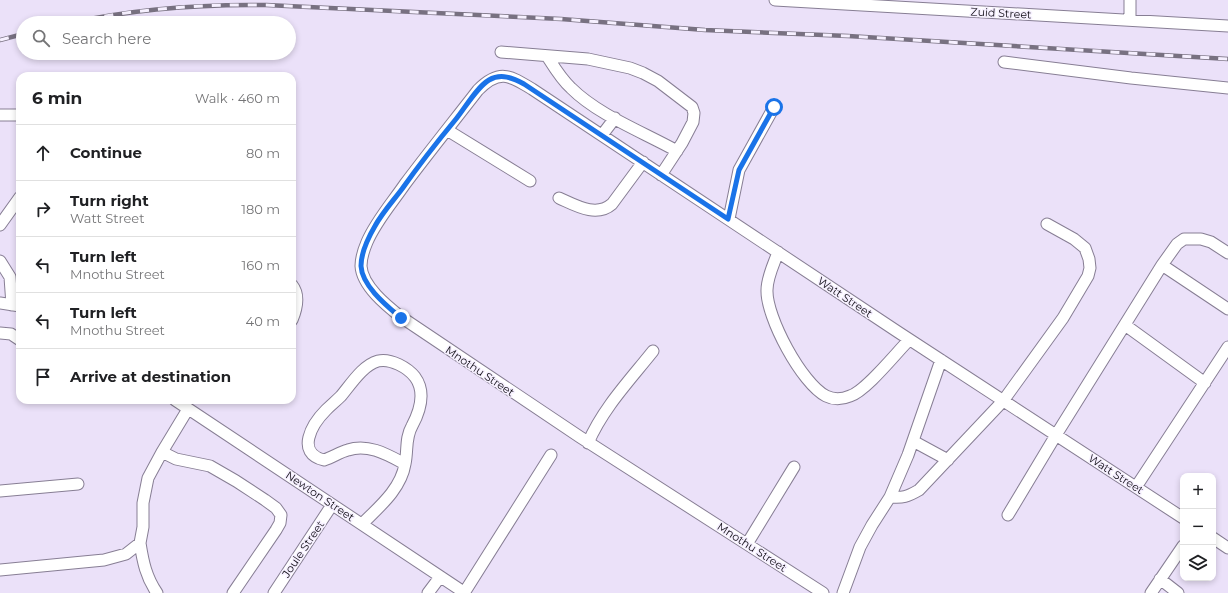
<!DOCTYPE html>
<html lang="en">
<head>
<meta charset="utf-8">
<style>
  body { margin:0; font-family:Montserrat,sans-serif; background:#f6f6f6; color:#202124 }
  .controls { position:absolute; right:12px; bottom:12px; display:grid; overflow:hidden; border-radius:8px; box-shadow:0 2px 6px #0003 }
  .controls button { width:36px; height:36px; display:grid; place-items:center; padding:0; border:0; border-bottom:1px solid #e0e0e0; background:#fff; color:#202124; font:20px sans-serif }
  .stop { position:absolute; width:12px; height:12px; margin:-9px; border:3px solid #1a73e8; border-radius:50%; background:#fff }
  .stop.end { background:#1a73e8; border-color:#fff; box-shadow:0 1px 4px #0008 }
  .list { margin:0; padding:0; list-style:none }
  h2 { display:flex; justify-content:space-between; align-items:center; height:52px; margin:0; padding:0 16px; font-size:17px }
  h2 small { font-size:13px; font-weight:400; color:#757577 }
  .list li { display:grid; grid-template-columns:26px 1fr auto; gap:12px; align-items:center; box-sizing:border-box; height:56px; padding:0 16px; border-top:1px solid #e0e0e0 }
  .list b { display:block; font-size:15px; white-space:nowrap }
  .list p { margin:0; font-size:13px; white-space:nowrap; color:#757577 }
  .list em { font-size:13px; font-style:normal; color:#757577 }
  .icon { flex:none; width:22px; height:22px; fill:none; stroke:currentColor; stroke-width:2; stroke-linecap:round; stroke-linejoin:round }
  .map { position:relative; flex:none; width:1228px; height:593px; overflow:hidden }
  .search { position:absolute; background:#fff; box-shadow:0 2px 6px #0003; left:16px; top:16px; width:280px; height:44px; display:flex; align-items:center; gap:10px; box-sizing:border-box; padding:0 14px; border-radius:22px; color:#757577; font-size:15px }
  .panel { position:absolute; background:#fff; box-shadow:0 2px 6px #0003; left:16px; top:72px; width:280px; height:332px; border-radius:12px }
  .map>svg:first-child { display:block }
</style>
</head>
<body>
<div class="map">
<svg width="1228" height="593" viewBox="0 0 1228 593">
  <rect width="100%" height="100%" fill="#ebe1f9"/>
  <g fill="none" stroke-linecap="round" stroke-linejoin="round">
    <g stroke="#877e94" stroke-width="13">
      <path id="minor" d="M775,0l453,26
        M1130,20v-20
        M501,52l87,7 42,9 13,5 15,8 34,26 2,6 -1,9 -11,21 -21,32
        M547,56c7,11 14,23 24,32 27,27 72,44 106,63
        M1004,62l127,16 97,10
        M0,115h20
        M447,130l83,51
        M602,135l13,-17
        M559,198c16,7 37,20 53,6l31,-42
        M729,219l10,-49 35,-63
        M0,225l20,-28
        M778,252c-4,12 -11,25 -11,38 -1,27 35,94 59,106 8,4 17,3 24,0 16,-5 46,-43 59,-56
        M0,261l10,16 2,28
        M1162,265l66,44
        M292,285c8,10 5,23 0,35
        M0,303l20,3
        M1125,325l80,58
        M0,333l11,1 9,6
        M175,400l290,193
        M913,441l35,19
        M588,443c15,-35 42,-63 65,-92
        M162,452l14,7 34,7 26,15 29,19 11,8 5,7 -1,8 -4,7 -43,63
        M1136,487l92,-140
        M0,491l78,-7
        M890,497c13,1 17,0 29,-7l84,-89 60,-83 25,-42 2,-8 -1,-9 -4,-11 -11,-9 -27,-15
        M1008,515l48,-80 106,-170 15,-21 7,-5h17l10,3 17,11
        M362,524c17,-17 39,-35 43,-60 3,-14 0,-26 7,-38 8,-15 14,-34 3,-49 -7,-9 -24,-19 -37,-16 -15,4 -27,23 -37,35 -5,5 -10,9 -15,14 -14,14 -31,43 -2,50 9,-3 16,-8 24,-10 20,-7 40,5 57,14
        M1213,538l15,10
        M140,543c3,19 6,34 17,50
        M747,544l47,-77
        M0,570l104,-10 22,-6 14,-11 3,-16v-24l5,-25 14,-26 26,-43
        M1160,579l18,14
        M274,593l58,-88
        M428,593l12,-16
        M464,593l87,-138
        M823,593l-243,-156 -179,-120c-14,-11 -39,-31 -40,-51 0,-7 3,-17 6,-24 9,-21 25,-39 38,-58 24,-32 49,-63 73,-94 21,-21 31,-15 54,-1l366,243 285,186
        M843,593l17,-46 12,-22 18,-28 18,-42 33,-95
        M1151,593l32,-47"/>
    </g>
    <use href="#minor" stroke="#fff" stroke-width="11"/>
    <g stroke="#787181" stroke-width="4.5">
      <path id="rail" d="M69,23c65,-14 131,-19 197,-18l295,14 144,11 143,6 380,23
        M0,40l23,-6"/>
    </g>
    <use href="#rail" stroke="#f6f0ff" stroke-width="3" stroke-dasharray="9" stroke-linecap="butt"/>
  </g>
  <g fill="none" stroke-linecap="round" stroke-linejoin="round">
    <path stroke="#1a73e8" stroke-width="5" d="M401,318c-14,-12 -39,-32 -40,-52 0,-14 7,-28 14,-40 7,-13 18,-25 27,-37 17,-24 35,-47 54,-70 9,-11 21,-32 33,-39 12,-7 24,-2 35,4l204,135 11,-49 35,-63"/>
  </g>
  <g text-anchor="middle" stroke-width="3" stroke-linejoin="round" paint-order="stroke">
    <g font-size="11" fill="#100d15" stroke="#f6f0ff">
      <text transform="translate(1001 13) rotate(3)" y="4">Zuid Street</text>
      <text transform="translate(845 297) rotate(34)" y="4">Watt Street</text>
      <text transform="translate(480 371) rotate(34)" y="4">Mnothu Street</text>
      <text transform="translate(1116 474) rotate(33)" y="4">Watt Street</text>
      <text transform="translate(320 496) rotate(34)" y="4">Newton Street</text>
      <text transform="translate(752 547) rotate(33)" y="4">Mnothu Street</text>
      <text transform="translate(303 549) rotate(-56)" y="4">Joule Street</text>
    </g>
  </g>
</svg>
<div class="controls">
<button>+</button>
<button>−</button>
<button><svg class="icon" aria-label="layers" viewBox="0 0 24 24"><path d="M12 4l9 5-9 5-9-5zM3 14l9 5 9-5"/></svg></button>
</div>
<div class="stop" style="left:774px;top:107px"></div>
<div class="stop end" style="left:401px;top:318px"></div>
<div class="search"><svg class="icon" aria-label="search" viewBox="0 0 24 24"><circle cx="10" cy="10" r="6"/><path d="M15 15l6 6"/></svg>Search here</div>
<section class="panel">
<h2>6 min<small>Walk · 460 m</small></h2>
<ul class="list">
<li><svg class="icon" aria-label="ahead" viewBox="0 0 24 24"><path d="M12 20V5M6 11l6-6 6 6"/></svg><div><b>Continue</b></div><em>80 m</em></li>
<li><svg class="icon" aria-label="right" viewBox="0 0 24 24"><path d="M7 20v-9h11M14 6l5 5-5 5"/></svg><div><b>Turn right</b><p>Watt Street</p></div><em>180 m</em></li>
<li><svg class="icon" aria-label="left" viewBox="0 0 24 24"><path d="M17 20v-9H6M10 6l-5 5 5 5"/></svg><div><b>Turn left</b><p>Mnothu Street</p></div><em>160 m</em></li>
<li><svg class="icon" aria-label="left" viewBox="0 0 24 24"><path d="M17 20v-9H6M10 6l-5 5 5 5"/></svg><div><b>Turn left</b><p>Mnothu Street</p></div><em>40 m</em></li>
<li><svg class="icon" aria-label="arrive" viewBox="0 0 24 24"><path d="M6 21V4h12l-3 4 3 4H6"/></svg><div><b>Arrive at destination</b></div></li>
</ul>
</section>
</div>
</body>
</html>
